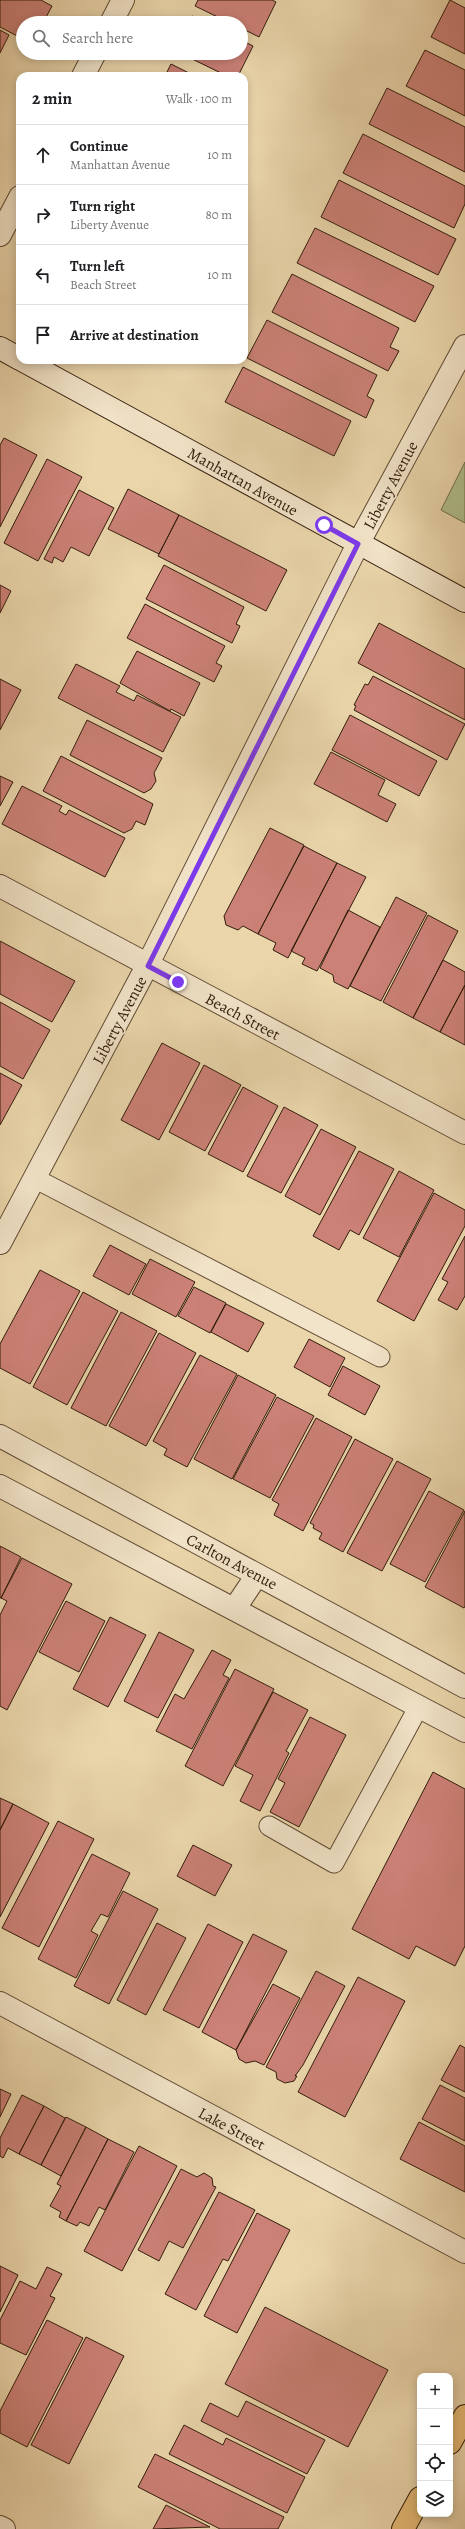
<!DOCTYPE html>
<html lang="en">
<head>
<meta charset="utf-8">
<style>
  body { margin:0; font-family:Alegreya,serif; background:#f6f6f6; color:#202124 }
  .controls { position:absolute; right:12px; bottom:12px; display:grid; overflow:hidden; border-radius:8px; box-shadow:0 2px 10px #0003 }
  .controls button { width:36px; height:36px; display:grid; place-items:center; padding:0; border:0; border-bottom:1px solid #e0e0e0; background:#fff; color:#202124; font:20px sans-serif }
  .stop { position:absolute; width:12px; height:12px; margin:-9px; border:3px solid #7c3aed; border-radius:50%; background:#fff }
  .stop.end { background:#7c3aed; border-color:#fff; box-shadow:0 1px 4px #0008 }
  .list { margin:0; padding:0; list-style:none }
  h2 { display:flex; justify-content:space-between; align-items:center; height:52px; margin:0; padding:0 16px; font-size:17px }
  h2 small { font-size:13px; font-weight:400; color:#757577 }
  .list li { display:grid; grid-template-columns:26px 1fr auto; gap:12px; align-items:center; box-sizing:border-box; height:60px; padding:0 16px; border-top:1px solid #e0e0e0 }
  .list b { display:block; font-size:15px; white-space:nowrap }
  .list p { margin:0; font-size:13px; white-space:nowrap; color:#757577 }
  .list em { font-size:13px; font-style:normal; color:#757577 }
  .icon { flex:none; width:22px; height:22px; fill:none; stroke:currentColor; stroke-width:2; stroke-linecap:round; stroke-linejoin:round }
  .map { position:relative; flex:none; width:465px; height:2529px; overflow:hidden }
  .search { position:absolute; background:#fff; box-shadow:0 2px 10px #0003; left:16px; top:16px; width:232px; height:44px; display:flex; align-items:center; gap:10px; box-sizing:border-box; padding:0 14px; border-radius:22px; color:#757577; font-size:15px }
  .panel { position:absolute; background:#fff; box-shadow:0 2px 10px #0003; left:16px; top:72px; width:232px; height:292px; border-radius:12px }
  .map>svg:first-child { display:block }
</style>
</head>
<body>
<div class="map">
<svg width="465" height="2529" viewBox="0 0 465 2529">
  <rect width="100%" height="100%" fill="#ebd6ac"/>
  <filter id="stains"><feTurbulence type="fractalNoise" baseFrequency=".005" numOctaves="4"/><feColorMatrix values="0 0 0 0 .2 0 0 0 0 .09 0 0 0 0 .02 0 0 0 .5 -.17"/></filter>
  <radialGradient id="worn" r=".72"><stop offset=".6" stop-color="#630" stop-opacity="0"/><stop offset="1" stop-color="#630" stop-opacity=".3"/></radialGradient>
  <path fill="#b1bf8e" stroke="#726e4d" d="M465,462v61l-24,-13z"/>
  <path fill="#cc8177" stroke="#321d0c" d="M0,0h41l11,6 -9,17h-20v16l-23,-12z
    M198,0h74l4,2 -17,35 -18,-9v-5h-11l-35,-17z
    M450,0l15,8v46l-34,-17z
    M192,16l15,7h-18z
    M0,30l9,5 -9,18z
    M241,40l12,6 -15,30h-11l-47,-23h61z
    M425,50l40,20v46l-59,-30z
    M171,64l24,12h-30z
    M387,88l78,39v45l-96,-48z
    M363,134l102,52v18l-11,24 -111,-55z
    M339,180l117,59 -18,36 -117,-58z
    M315,228l119,58 -19,36 -118,-59z
    M292,274l107,54 -9,19 9,4 -11,20 -116,-59z
    M267,320l110,55 -10,21 7,4 -8,18 -119,-60z
    M243,367l108,54 -17,35 -109,-54z
    M4,438l33,17 -37,72v-82z
    M47,459l35,18 -44,84 -34,-18z
    M128,489l51,26 -20,39 -51,-25z
    M79,490l35,18 -25,48 -18,-9 -8,15 -9,-5 -2,6 -8,-4z
    M179,515l108,55 -21,41 -108,-55z
    M164,565l80,42 -8,17 4,2 -8,17 -86,-44z
    M0,585l11,6 -11,22z
    M145,604l80,42 -9,17 6,3 -8,16 -87,-44z
    M379,623l86,46v51l-107,-57z
    M137,651l63,32 -16,33 -13,-7 -1,2 -50,-28z
    M76,664l44,22 -4,6 18,9 3,-6 44,22 -18,35 -105,-54z
    M373,676l92,48 -18,36 -93,-50 2,-4 -2,-1 11,-21 3,1z
    M0,679l21,11 -21,40z
    M350,715l87,46 -18,35 -87,-46z
    M87,720l75,38 -8,15 2,8 -5,8 -7,4 -74,-38z
    M331,752l54,28 -7,15 18,9 -9,18 -73,-38z
    M61,756l92,48 -8,21 -9,-4 -4,8 -8,4 -81,-42z
    M0,776l13,6 -13,24z
    M22,786l40,20 -3,5 7,4 3,-5 56,28 -20,39 -103,-53z
    M270,828l34,17 -46,89 -15,-8 -5,4 -12,-5 -2,-9z
    M304,846l33,17 -49,95 -15,-8 3,-7 -18,-9z
    M337,863l29,14 -49,94 -15,-7 3,-6 -14,-7z
    M396,897l31,16 -46,88 -31,-15z
    M348,910l32,17 -32,62 -14,-7 -1,-7 -13,-7z
    M428,915l30,16 -45,87 -30,-16z
    M0,941l75,40 -23,41 -52,-28z
    M443,960l22,12v13l-25,47 -27,-14z
    M465,985v60l-25,-13z
    M0,1002l50,28 -27,49 -23,-13z
    M162,1043l38,20 -41,77 -38,-20z
    M204,1065l37,20 -36,66 -36,-19z
    M0,1073l22,12 -22,40z
    M243,1087l35,19 -35,66 -35,-18z
    M284,1107l34,18 -37,68 -34,-17z
    M321,1129l35,18 -36,68 -35,-19z
    M359,1151l35,18 -35,66 -9,-5 -11,20 -26,-14z
    M399,1171l35,19 -35,67 -36,-19z
    M434,1193l31,17v16l-51,95 -37,-20z
    M465,1236v60l-8,14 -19,-10 10,-18 -6,-3z
    M110,1245l36,19 -17,31 -36,-19z
    M150,1259l45,23 -19,35 -44,-23z
    M40,1270l40,21 -50,93 -30,-16v-24z
    M194,1287l32,16 -16,30 -32,-17z
    M83,1292l35,19 -51,94 -34,-18z
    M226,1304l38,19 -16,29 -37,-20z
    M121,1312l36,19 -51,95 -35,-18z
    M159,1333l37,20 -50,93 -37,-20z
    M309,1339l36,19 -15,29 -36,-20z
    M200,1355l37,19 -50,93 -23,-12 3,-6 -14,-8z
    M343,1366l37,20 -15,29 -37,-20z
    M238,1375l38,20 -44,84 -38,-20z
    M277,1397l37,19 -44,82 -37,-19z
    M316,1418l36,19 -49,94 -29,-16 5,-11 -7,-4z
    M355,1439l38,20 -50,93 -24,-13 3,-6 -9,-5 1,-3 -4,-2z
    M397,1461l34,18 -49,92 -35,-18z
    M429,1491l35,19 -39,72 -35,-18z
    M465,1511v95l-1,2 -39,-21z
    M0,1546l21,11 -20,41h-1z
    M22,1558l50,26 -65,126 -7,-4v-91l7,-14 -6,-3z
    M66,1601l39,20 -26,51 -40,-20z
    M110,1617l36,18 -38,72 -35,-18z
    M159,1632l35,18 -36,68 -34,-17z
    M212,1650l19,10 -8,15 6,3 -37,71 -36,-18 19,-37 9,5z
    M235,1669l39,20 -51,97 -38,-20z
    M273,1692l35,18 -22,41 3,2 -29,58 -20,-10 13,-26 -18,-9z
    M310,1717l36,18 -47,92 -29,-15 15,-29 -7,-4z
    M433,1772l32,17v157l-10,20 -39,-20 -7,13 -57,-30z
    M0,1798l13,6 -13,26z
    M13,1804l36,19 -49,94v-87z
    M58,1821l36,18 -55,108 -37,-19z
    M193,1845l39,20 -17,31 -38,-20z
    M92,1854l38,19 -22,44 -7,-3 -10,17 7,4 -22,43 -38,-19z
    M123,1891l35,18 -49,95 -35,-18z
    M157,1923l29,15 -40,77 -29,-15z
    M208,1924l35,18 -44,86 -36,-18z
    M253,1934l34,17 -51,99 -34,-18z
    M316,1971l29,15 -42,79 -8,11h2l-3,5 -9,2 -8,-4 -1,-7 -10,-5z
    M358,1977l47,24 -60,116 -47,-25z
    M273,1984l27,14 -36,67 -9,-4 -9,2 -7,-4 -3,-9z
    M460,2045l5,3v44l-24,-12z
    M440,2085l25,13v43l-43,-22z
    M0,2089l11,5 -11,23z
    M22,2095l22,11 -25,48 -11,-6 -5,10 -3,-2v-18z
    M44,2106l21,12 -24,47 -22,-11z
    M66,2117l20,10 -25,49 -20,-11z
    M419,2122l46,24v46l-65,-33z
    M86,2127l22,12 -42,82 -7,-4 2,-5 -11,-6 11,-20 -4,-2z
    M108,2139l26,13 -29,58 -6,-3 -10,19 -9,-4 -3,4 -11,-5z
    M139,2146l38,20 -55,105 -38,-20z
    M181,2169l16,8 7,-4 8,5 1,8 3,1 -33,61 -14,-7 -10,20 -21,-11z
    M219,2192l36,18 -27,51 -5,-2 -27,51 -31,-16z
    M257,2213l33,17 -53,103 -33,-17z
    M0,2266l18,9 -18,37z
    M47,2267l15,7 -12,22 5,2 -29,57 -26,-12v-23l20,-39 16,8z
    M265,2307l123,63 -40,77 -123,-63z
    M47,2320l36,18 -56,109 -27,-14v-22z
    M86,2337l38,19 -55,108 -38,-19z
    M246,2401l79,39 -18,34 -106,-53 9,-18 28,14z
    M184,2425l39,20 3,-7 79,39 -18,36 -118,-59z
    M155,2454l129,63 -6,12h-58l-82,-42z
    M166,2505l44,22 -57,2z"/>
  <g fill="none" stroke-linecap="round" stroke-linejoin="round">
    <g stroke="#604b34" stroke-width="21">
      <path id="lane" d="M34,1178l346,179
        M269,1826l65,37 85,-157"/>
    </g>
    <g stroke="#604b34" stroke-width="24">
      <path id="street" d="M111,23l12,-23
        M83,76l12,-23
        M0,235l20,-38
        M0,886l465,247
        M0,1243l147,-277 211,-422 107,-198
        M0,1436l465,251
        M0,1486l465,245
        M235,1608l22,-33
        M0,2003l465,249
        M0,2527l4,2"/>
    </g>
    <g stroke="#321d0c" stroke-width="24">
      <path id="secondary" d="M0,348l20,11
        M22,360l443,241"/>
    </g>
    <g stroke="#321d0c" stroke-width="24">
      <path id="primary" d="M450,2443l15,-27
        M403,2529l17,-31"/>
    </g>
    <use href="#lane" stroke="#f2e4c9" stroke-width="19"/>
    <use href="#street" stroke="#f2e4c9" stroke-width="22"/>
    <use href="#secondary" stroke="#f2e4c9" stroke-width="22"/>
    <use href="#primary" stroke="#e6bb76" stroke-width="22"/>
  </g>
  <g fill="none" stroke-linecap="round" stroke-linejoin="round">
    <path stroke="#7c3aed" stroke-width="5" d="M178,982l-30,-16 210,-422 -34,-19"/>
  </g>
  <g text-anchor="middle" stroke-width="3.5" stroke-linejoin="round" paint-order="stroke">
    <g font-size="16" fill="#321d0c" stroke="#f2e4c9">
      <text transform="translate(243 481) rotate(29)" y="6">Manhattan Avenue</text>
      <text transform="translate(390 485) rotate(-62)" y="6">Liberty Avenue</text>
      <text transform="translate(243 1016) rotate(28)" y="6">Beach Street</text>
      <text transform="translate(119 1020) rotate(-62)" y="6">Liberty Avenue</text>
      <text transform="translate(232 1561) rotate(28)" y="6">Carlton Avenue</text>
      <text transform="translate(232 2128) rotate(28)" y="6">Lake Street</text>
    </g>
  </g>
  <rect width="100%" height="100%" filter="url(#stains)"/>
  <rect width="100%" height="100%" fill="url(#worn)"/>
</svg>
<div class="controls">
<button>+</button>
<button>−</button>
<button><svg class="icon" aria-label="locate" viewBox="0 0 24 24"><circle cx="12" cy="12" r="6"/><path d="M12 2v4M12 18v4M2 12h4M18 12h4"/></svg></button>
<button><svg class="icon" aria-label="layers" viewBox="0 0 24 24"><path d="M12 4l9 5-9 5-9-5zM3 14l9 5 9-5"/></svg></button>
</div>
<div class="stop" style="left:324px;top:525px"></div>
<div class="stop end" style="left:178px;top:982px"></div>
<div class="search"><svg class="icon" aria-label="search" viewBox="0 0 24 24"><circle cx="10" cy="10" r="6"/><path d="M15 15l6 6"/></svg>Search here</div>
<section class="panel">
<h2>2 min<small>Walk · 100 m</small></h2>
<ul class="list">
<li><svg class="icon" aria-label="ahead" viewBox="0 0 24 24"><path d="M12 20V5M6 11l6-6 6 6"/></svg><div><b>Continue</b><p>Manhattan Avenue</p></div><em>10 m</em></li>
<li><svg class="icon" aria-label="right" viewBox="0 0 24 24"><path d="M7 20v-9h11M14 6l5 5-5 5"/></svg><div><b>Turn right</b><p>Liberty Avenue</p></div><em>80 m</em></li>
<li><svg class="icon" aria-label="left" viewBox="0 0 24 24"><path d="M17 20v-9H6M10 6l-5 5 5 5"/></svg><div><b>Turn left</b><p>Beach Street</p></div><em>10 m</em></li>
<li><svg class="icon" aria-label="arrive" viewBox="0 0 24 24"><path d="M6 21V4h12l-3 4 3 4H6"/></svg><div><b>Arrive at destination</b></div></li>
</ul>
</section>
</div>
</body>
</html>
